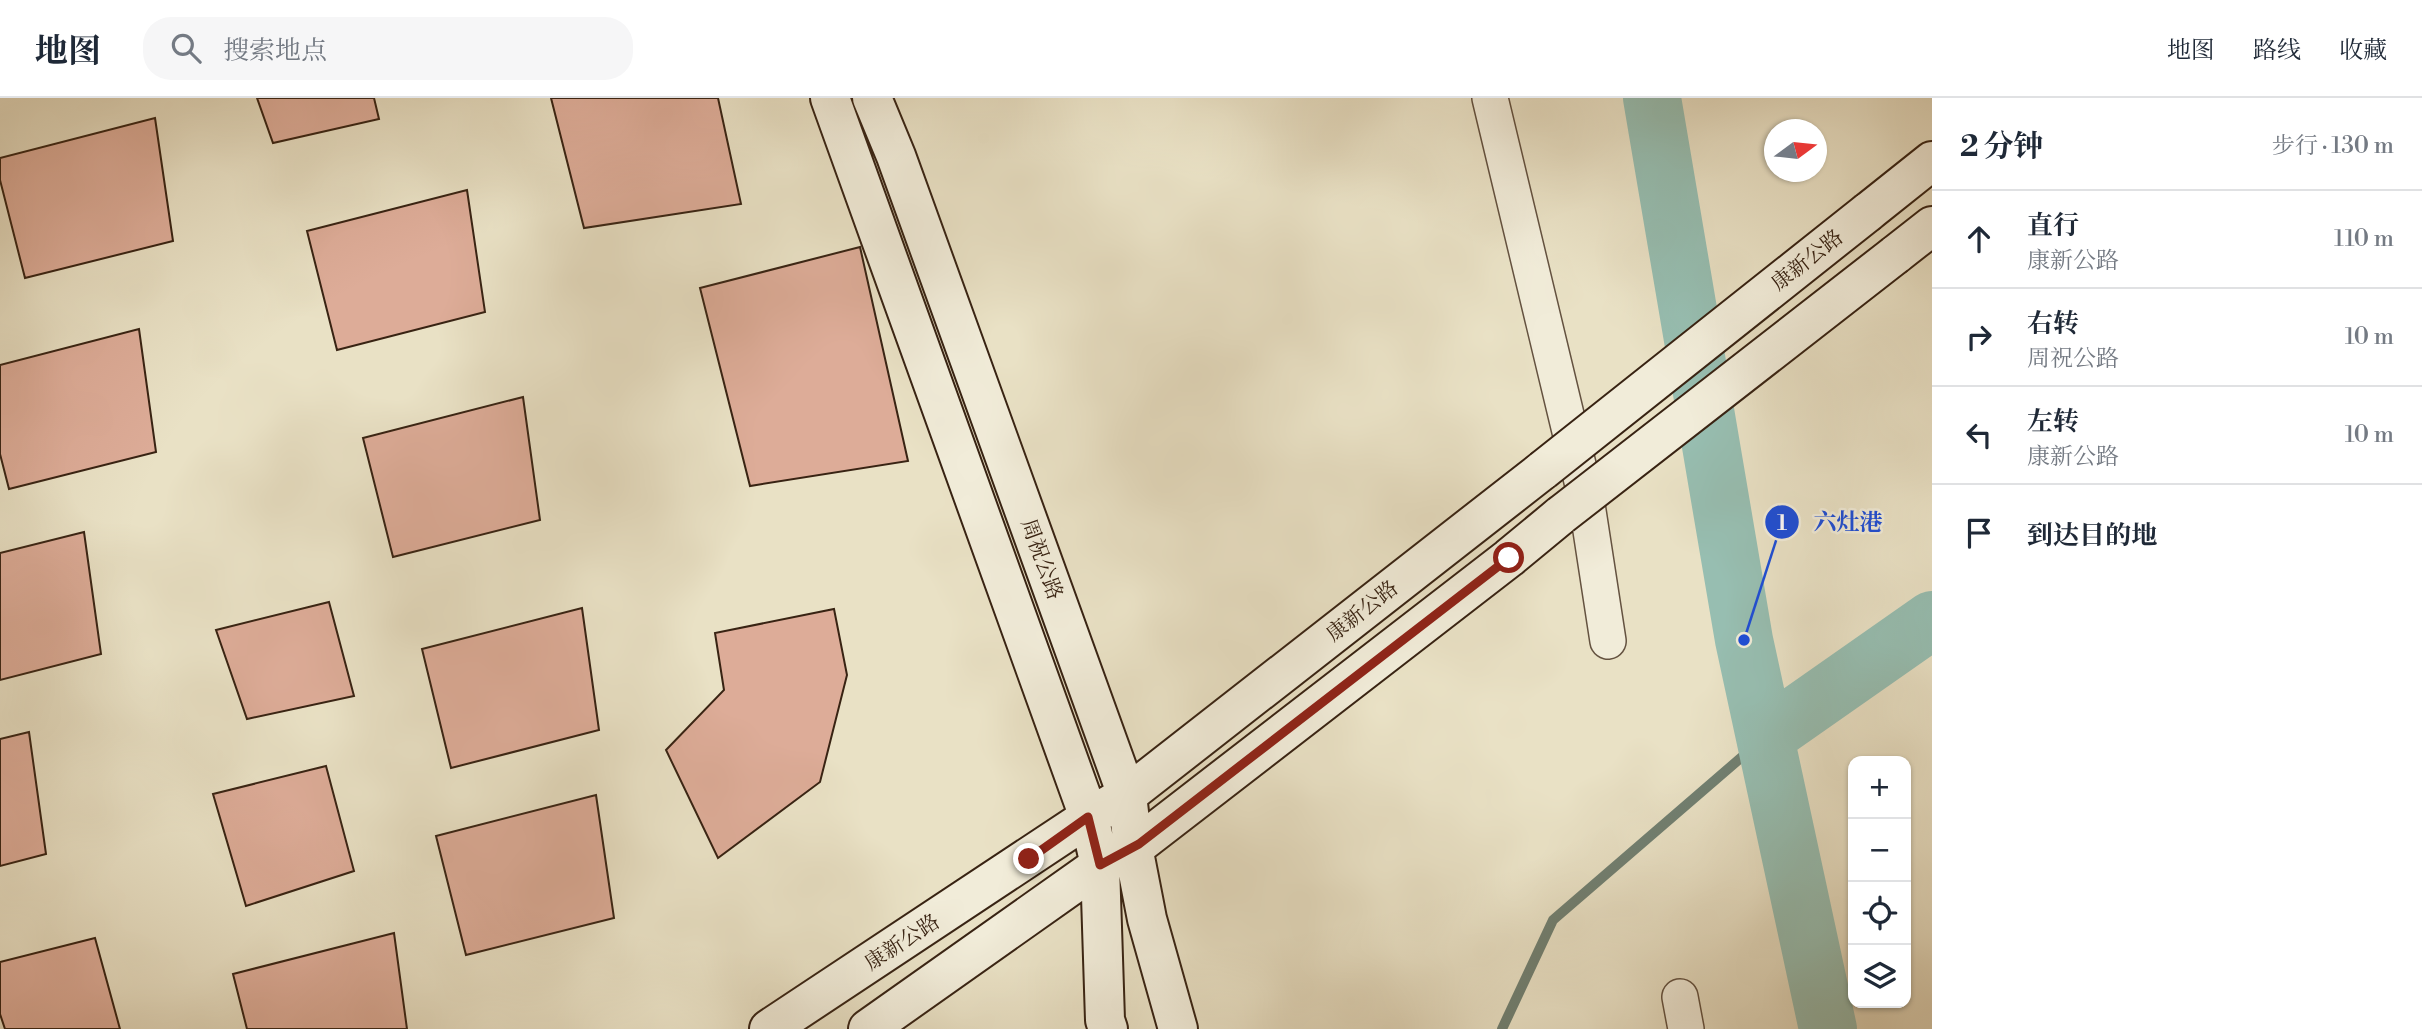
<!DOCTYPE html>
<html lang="zh">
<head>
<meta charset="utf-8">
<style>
  body { margin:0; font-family:"Libre Bodoni","Noto Serif SC",serif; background:#f6f6f7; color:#1f2937 }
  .controls { position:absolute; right:21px; bottom:21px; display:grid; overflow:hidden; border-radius:14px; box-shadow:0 2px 5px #0004 }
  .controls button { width:63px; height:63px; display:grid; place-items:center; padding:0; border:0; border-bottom:2px solid #e0e1e3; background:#fff; color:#1f2937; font:35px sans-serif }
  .compass { position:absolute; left:1764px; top:21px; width:63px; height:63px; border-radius:50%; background:#fff; box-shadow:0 2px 5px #0004; rotate:75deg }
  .stop { position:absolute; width:21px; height:21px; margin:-16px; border:5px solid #8f2418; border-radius:50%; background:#fff }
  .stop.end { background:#8f2418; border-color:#fff; box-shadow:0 2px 7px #0008 }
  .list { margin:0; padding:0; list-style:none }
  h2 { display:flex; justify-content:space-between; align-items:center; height:91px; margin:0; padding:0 28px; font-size:30px }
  h2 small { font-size:23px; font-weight:400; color:#747a83 }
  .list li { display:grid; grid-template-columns:46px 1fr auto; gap:21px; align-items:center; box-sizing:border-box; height:98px; padding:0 28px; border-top:2px solid #e0e1e3 }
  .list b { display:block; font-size:26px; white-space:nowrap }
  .list p { margin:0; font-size:23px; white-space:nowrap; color:#747a83 }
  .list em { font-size:23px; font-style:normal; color:#747a83 }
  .icon { flex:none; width:38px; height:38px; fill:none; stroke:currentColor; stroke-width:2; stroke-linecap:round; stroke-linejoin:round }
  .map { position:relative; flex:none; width:1932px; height:931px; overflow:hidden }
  header { display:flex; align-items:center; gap:42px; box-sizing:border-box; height:98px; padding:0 35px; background:#fff; border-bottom:2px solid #e0e1e3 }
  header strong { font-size:33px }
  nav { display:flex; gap:38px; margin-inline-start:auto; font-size:24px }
  .search { width:490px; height:63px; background:#f6f6f7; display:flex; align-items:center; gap:18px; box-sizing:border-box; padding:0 24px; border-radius:28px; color:#747a83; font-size:26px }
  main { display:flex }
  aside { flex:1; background:#fff }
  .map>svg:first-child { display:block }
</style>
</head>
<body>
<header>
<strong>地图</strong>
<div class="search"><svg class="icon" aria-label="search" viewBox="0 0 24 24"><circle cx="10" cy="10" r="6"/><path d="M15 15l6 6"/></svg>搜索地点</div>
<nav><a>地图</a><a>路线</a><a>收藏</a></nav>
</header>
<main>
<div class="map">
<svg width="1932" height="931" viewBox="0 0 1932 931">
  <rect width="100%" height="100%" fill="#e9e1c5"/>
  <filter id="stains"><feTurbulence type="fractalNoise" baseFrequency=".00286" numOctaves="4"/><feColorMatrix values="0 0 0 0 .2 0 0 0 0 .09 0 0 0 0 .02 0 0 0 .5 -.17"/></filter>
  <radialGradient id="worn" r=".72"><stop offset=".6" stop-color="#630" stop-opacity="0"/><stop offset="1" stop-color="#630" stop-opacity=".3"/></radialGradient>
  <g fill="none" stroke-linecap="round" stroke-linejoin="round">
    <path stroke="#718072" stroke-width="10" d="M1502,931l51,-109 212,-183"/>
    <path stroke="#97beb1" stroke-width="58" d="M1652,0l92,542 84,389
      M1765,639l167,-117"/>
  </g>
  <path fill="#ddac98" stroke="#382313" stroke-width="2" d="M257,0h117l5,21 -106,24z
    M551,0h167l23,106 -157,24z
    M155,20l18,123 -148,37 -25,-98v-22z
    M467,92l18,122 -148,38 -30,-119z
    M860,149l48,214 -158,25 -50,-198z
    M139,231l17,123 -147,37 -9,-35v-89z
    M523,299l17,123 -147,37 -30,-119z
    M84,434l17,122 -101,26v-127z
    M329,504l25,94 -107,23 -31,-89z
    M582,510l17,122 -148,38 -29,-119z
    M834,511l13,66 -27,107 -102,76 -52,-108 58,-60 -9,-57z
    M29,634l17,122 -46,12v-127z
    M326,668l28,105 -108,35 -33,-112z
    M596,697l18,123 -148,37 -30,-119z
    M394,835l13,96h-160l-14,-55z
    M95,840l25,91h-115l-5,-15v-52z"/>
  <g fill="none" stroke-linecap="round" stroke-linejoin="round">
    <g stroke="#645240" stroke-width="38">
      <path id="street" d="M1490,0l96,400 22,143
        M1680,899l6,32"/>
    </g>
    <g stroke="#382313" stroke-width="42">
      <path id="secondary" d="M830,0l259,719 11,48 5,155 3,9
        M872,0l24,58 231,639 6,52 14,72 31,110
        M1868,114l64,-51
        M1895,157l37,-29
        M769,931l320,-212 38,-22 416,-325
        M868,931l232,-164 39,-21 370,-286 52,-43"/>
    </g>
    <use href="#street" stroke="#f1ecd9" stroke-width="35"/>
    <use href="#secondary" stroke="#f1ecd9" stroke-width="38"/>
    <g stroke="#382313" stroke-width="42" stroke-linecap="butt">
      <path id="secondary-bridge" d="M1543,372l325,-258
        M1561,417l334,-260"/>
    </g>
    <use href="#secondary-bridge" stroke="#f1ecd9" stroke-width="38"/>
  </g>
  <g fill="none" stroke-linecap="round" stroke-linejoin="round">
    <path stroke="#8f2418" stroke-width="9" d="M1029,761l59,-42 12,48 39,-21 370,-286"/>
  </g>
  <g text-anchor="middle" stroke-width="5" stroke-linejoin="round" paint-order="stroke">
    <g font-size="21" fill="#382313" stroke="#f1ecd9">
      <text transform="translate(1807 162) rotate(-38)" y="7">康新公路</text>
      <text transform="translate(1042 461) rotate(70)" y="7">周祝公路</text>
      <text transform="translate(1362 513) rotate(-38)" y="7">康新公路</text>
      <text transform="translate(902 844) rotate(-33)" y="7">康新公路</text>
    </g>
  </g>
  <path fill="none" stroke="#1d4ed8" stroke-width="2.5" d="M1744 542L1782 424"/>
  <g fill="#1d4ed8" stroke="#f1ecd9" stroke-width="2.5">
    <circle cx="1744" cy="542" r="7"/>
    <circle cx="1782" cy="424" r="18"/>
  </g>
  <g font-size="21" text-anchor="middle" font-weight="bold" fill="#fff">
    <text x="1782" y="432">1</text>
  </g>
  <g font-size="23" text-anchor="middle" font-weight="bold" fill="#1d4ed8" stroke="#f1ecd9" stroke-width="5" stroke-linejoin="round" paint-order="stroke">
    <text x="1848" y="432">六灶港</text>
  </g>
  <rect width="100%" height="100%" filter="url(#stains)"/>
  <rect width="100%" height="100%" fill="url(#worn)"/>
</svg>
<div class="controls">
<button>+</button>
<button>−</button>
<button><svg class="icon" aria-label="locate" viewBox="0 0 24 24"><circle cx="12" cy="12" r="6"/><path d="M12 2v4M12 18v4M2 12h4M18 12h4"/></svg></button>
<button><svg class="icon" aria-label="layers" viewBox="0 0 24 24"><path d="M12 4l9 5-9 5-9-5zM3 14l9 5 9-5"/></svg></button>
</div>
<svg class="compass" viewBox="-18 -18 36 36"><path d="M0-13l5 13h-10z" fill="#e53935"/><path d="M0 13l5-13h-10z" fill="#747a83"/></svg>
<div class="stop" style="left:1509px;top:460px"></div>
<div class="stop end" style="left:1029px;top:761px"></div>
</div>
<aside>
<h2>2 分钟<small>步行 · 130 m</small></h2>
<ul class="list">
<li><svg class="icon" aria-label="ahead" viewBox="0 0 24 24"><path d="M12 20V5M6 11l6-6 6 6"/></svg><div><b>直行</b><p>康新公路</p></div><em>110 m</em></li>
<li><svg class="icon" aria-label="right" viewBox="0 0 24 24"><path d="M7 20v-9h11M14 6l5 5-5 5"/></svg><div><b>右转</b><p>周祝公路</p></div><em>10 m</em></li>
<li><svg class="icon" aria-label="left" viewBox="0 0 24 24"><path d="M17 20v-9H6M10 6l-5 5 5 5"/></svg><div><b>左转</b><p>康新公路</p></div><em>10 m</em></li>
<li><svg class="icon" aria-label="arrive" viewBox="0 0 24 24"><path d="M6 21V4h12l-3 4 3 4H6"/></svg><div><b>到达目的地</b></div></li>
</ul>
</aside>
</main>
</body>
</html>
